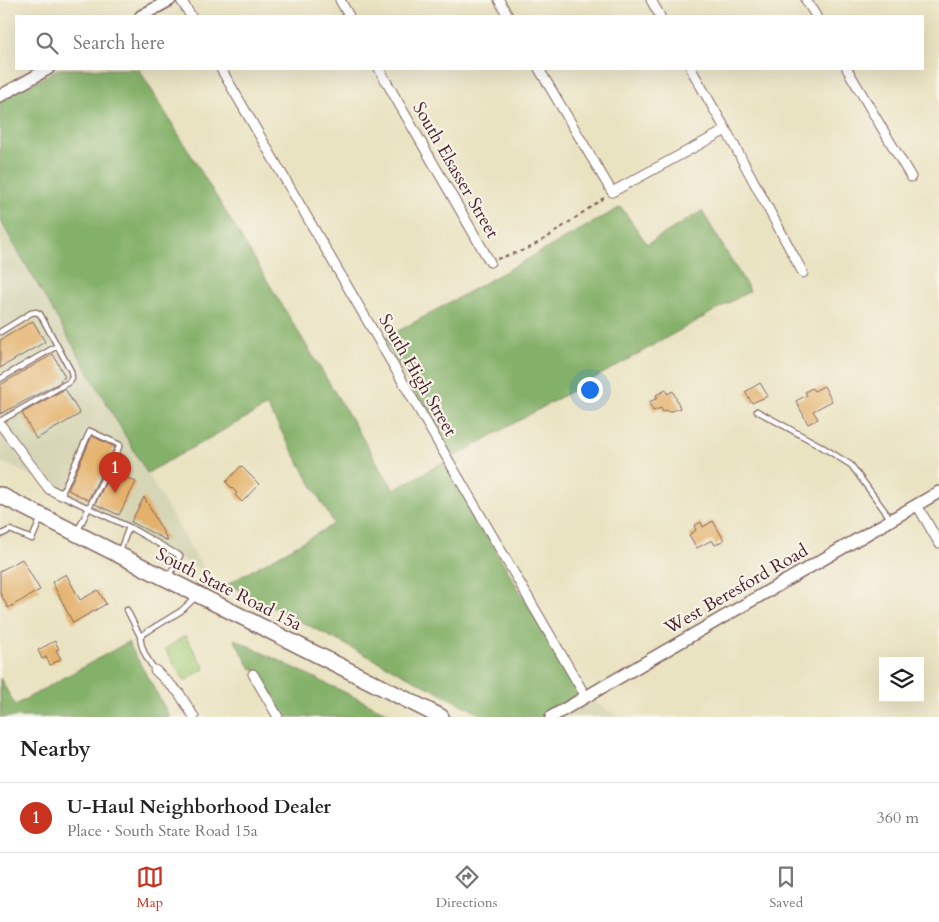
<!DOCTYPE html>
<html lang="en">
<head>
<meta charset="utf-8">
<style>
  body { margin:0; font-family:Cardo,serif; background:#f6f6f6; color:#222 }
  .controls { position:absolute; right:15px; bottom:15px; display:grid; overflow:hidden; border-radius:0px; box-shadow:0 5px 20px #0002 }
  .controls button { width:45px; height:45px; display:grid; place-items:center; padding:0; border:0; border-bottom:1px solid #e0e0e0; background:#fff; color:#222; font:25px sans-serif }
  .you { position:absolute; left:589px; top:389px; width:18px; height:18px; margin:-12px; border:4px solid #fff; border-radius:50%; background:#1a73e8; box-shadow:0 0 0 8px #1a73e833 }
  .badge { display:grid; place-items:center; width:32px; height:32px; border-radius:50%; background:#c8321e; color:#fff; font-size:16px; font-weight:700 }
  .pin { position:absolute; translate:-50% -41px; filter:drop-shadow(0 1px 2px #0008) }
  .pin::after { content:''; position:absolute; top:26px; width:18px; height:15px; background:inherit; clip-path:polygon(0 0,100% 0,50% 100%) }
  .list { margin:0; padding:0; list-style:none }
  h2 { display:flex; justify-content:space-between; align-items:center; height:65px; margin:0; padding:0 20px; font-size:21px }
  h2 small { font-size:16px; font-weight:400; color:#767676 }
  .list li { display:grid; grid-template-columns:32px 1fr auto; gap:15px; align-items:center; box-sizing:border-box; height:70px; padding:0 20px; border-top:1px solid #e0e0e0 }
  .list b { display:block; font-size:19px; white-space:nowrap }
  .list p { margin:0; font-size:16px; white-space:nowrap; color:#767676 }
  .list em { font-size:16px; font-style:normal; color:#767676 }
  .icon { flex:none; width:28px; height:28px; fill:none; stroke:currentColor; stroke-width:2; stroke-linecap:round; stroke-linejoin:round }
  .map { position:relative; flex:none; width:939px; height:717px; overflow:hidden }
  .search { position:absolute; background:#fff; box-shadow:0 5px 20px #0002; left:15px; right:15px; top:15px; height:55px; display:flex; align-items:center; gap:12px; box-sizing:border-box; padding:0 18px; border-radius:0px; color:#767676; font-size:19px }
  .sheet { height:135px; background:#fff }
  nav { display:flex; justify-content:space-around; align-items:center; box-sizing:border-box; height:70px; border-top:1px solid #e0e0e0; background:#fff; font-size:14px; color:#767676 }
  nav a { display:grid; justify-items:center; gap:2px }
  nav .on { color:#c8321e }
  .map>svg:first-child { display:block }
</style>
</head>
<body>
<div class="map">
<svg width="939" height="717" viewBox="0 0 939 717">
  <rect width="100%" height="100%" fill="#f7f3e8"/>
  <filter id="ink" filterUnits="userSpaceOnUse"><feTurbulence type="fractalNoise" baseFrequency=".02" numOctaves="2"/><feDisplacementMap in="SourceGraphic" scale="10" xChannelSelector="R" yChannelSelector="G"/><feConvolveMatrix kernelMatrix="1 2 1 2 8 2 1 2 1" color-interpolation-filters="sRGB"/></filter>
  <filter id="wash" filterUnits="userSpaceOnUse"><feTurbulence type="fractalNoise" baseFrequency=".0096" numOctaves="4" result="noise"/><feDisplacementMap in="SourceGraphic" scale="20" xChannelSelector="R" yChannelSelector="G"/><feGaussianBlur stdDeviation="1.12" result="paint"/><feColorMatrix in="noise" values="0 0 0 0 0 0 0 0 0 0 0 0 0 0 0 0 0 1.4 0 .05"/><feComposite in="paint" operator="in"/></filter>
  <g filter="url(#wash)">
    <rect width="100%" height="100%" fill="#eae3c2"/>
    <path fill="#d6d6b6" d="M0,220l205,352 -138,-78v-2l-15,-7 -52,-68z
      M0,432l35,46 -35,-17z
      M590,700l30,17h-59z"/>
    <path fill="#a6ce79" stroke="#787652" d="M185,636l20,32 -20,13 -20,-32z"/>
    <path fill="#84b169" stroke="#67684a" d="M58,69h81l255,421 50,-28 136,232 -39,23h-55l-258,-133 106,-60 -67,-118 -120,67 -147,-253v-119z
      M621,207l26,37 55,-33 48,80 -298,167 -68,-119z
      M234,639l158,76 4,2h-112l-30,-49 -3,1z
      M128,642l42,75h-170v-39l15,27z"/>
    <g id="blocks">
      <path fill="#e4b16a" d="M33,321l12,21 -45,26v-28z
        M53,354l12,23 -5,3 1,2 -61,32v-29z
        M760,383l8,13 -16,7 -7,-11z
        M824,386l8,15 -19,10 5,8 -10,5 -12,-23 11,-6 -2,-3 7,-4 2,3z
        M65,389l15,25 -44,25 -14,-26z
        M666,390l1,4 6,-3 7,17 -12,4 -1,-2 -4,2 -2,-4 -8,3 -4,-9 9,-4 -2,-3z
        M92,436l23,11 -27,53 -20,-10z
        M241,466l18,18 -17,18 -7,-7 2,-2 -11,-11z
        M112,470l24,12 -17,33 -24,-11z
        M144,497l24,44 -37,-19z
        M713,521l11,19 -9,5 -3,-5 -15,8 -8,-13 7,-5 -2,-4 7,-4 2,5z
        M22,559l18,31 -32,18 -8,-15v-22z
        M66,574l14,26 18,-10 8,14 -33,19 -21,-41z
        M55,641l4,8 -3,1 5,9 -11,6 -4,-8 -4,2 -4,-9z"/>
    </g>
  </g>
  <g filter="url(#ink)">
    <use href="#blocks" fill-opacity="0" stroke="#826460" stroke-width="1"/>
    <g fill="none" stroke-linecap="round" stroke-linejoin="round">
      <g stroke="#826460" stroke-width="7">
        <path id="service" d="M0,332l31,-19 5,-1 4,2 31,57 1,7 -3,4 -69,39
          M0,379l57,-33
          M757,411l62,34 32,20 39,53
          M129,527l51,29 -12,22
          M78,530l42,-85 -30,-14 -29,64 68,32 -10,26
          M0,535l10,-5 22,9 9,-21
          M127,610l13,26
          M155,670c-8,-11 -14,-21 -15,-34l41,-25 15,-14"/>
      </g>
      <g stroke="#826460" stroke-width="11">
        <path id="minor" d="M181,0l10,16
          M340,0l9,16
          M499,0l9,16
          M651,0l9,16
          M806,0l10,16
          M221,69l365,628
          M379,69l111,193
          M539,69l73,123 114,-62
          M691,69l35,61 77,143
          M847,69l64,108
          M0,424l49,65 12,6
          M917,505l22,38
          M155,670l24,23 15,24
          M253,674l25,43"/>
      </g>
      <g stroke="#826460" stroke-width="14">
        <path id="tertiary" d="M141,16l29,-16
          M0,96l48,-27
          M551,717l388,-225"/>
      </g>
      <g stroke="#826460" stroke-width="18">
        <path id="trunk" d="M0,495l441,222"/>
      </g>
      <path stroke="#826460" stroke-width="2" stroke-dasharray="4 4" stroke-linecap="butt" d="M497,259l30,-10 21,-12 57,-40"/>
      <use href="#service" stroke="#fff" stroke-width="4.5"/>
      <use href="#minor" stroke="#fff" stroke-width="9"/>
      <use href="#tertiary" stroke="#fff" stroke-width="11"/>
      <use href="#trunk" stroke="#fff" stroke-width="15"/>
    </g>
  </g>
  <g text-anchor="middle" stroke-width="4.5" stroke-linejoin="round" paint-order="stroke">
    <g font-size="18" fill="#4a1f2b" stroke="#f7f3e8">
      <text transform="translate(456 170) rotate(60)" y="6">South Elsasser Street</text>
      <text transform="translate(418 375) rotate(60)" y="6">South High Street</text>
      <text transform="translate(229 589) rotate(27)" y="6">South State Road 15a</text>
      <text transform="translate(736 589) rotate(-30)" y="6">West Beresford Road</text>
    </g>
  </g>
</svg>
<div class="controls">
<button><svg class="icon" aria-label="layers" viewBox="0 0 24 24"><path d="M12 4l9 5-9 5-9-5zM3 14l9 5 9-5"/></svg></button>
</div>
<div class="you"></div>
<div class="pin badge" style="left:115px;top:493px">1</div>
<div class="search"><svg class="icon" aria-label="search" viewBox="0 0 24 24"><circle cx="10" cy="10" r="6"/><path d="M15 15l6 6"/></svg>Search here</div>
</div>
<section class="sheet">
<h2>Nearby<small></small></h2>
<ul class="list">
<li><span class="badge">1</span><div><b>U-Haul Neighborhood Dealer</b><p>Place · South State Road 15a</p></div><em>360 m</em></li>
</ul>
</section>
<nav>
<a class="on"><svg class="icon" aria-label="map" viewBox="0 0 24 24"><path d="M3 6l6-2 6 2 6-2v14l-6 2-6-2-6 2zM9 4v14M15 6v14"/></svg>Map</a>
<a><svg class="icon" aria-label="directions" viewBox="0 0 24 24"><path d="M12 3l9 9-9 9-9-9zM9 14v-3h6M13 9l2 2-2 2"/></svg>Directions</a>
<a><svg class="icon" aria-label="saved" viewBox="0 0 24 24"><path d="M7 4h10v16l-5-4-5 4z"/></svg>Saved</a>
</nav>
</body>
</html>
